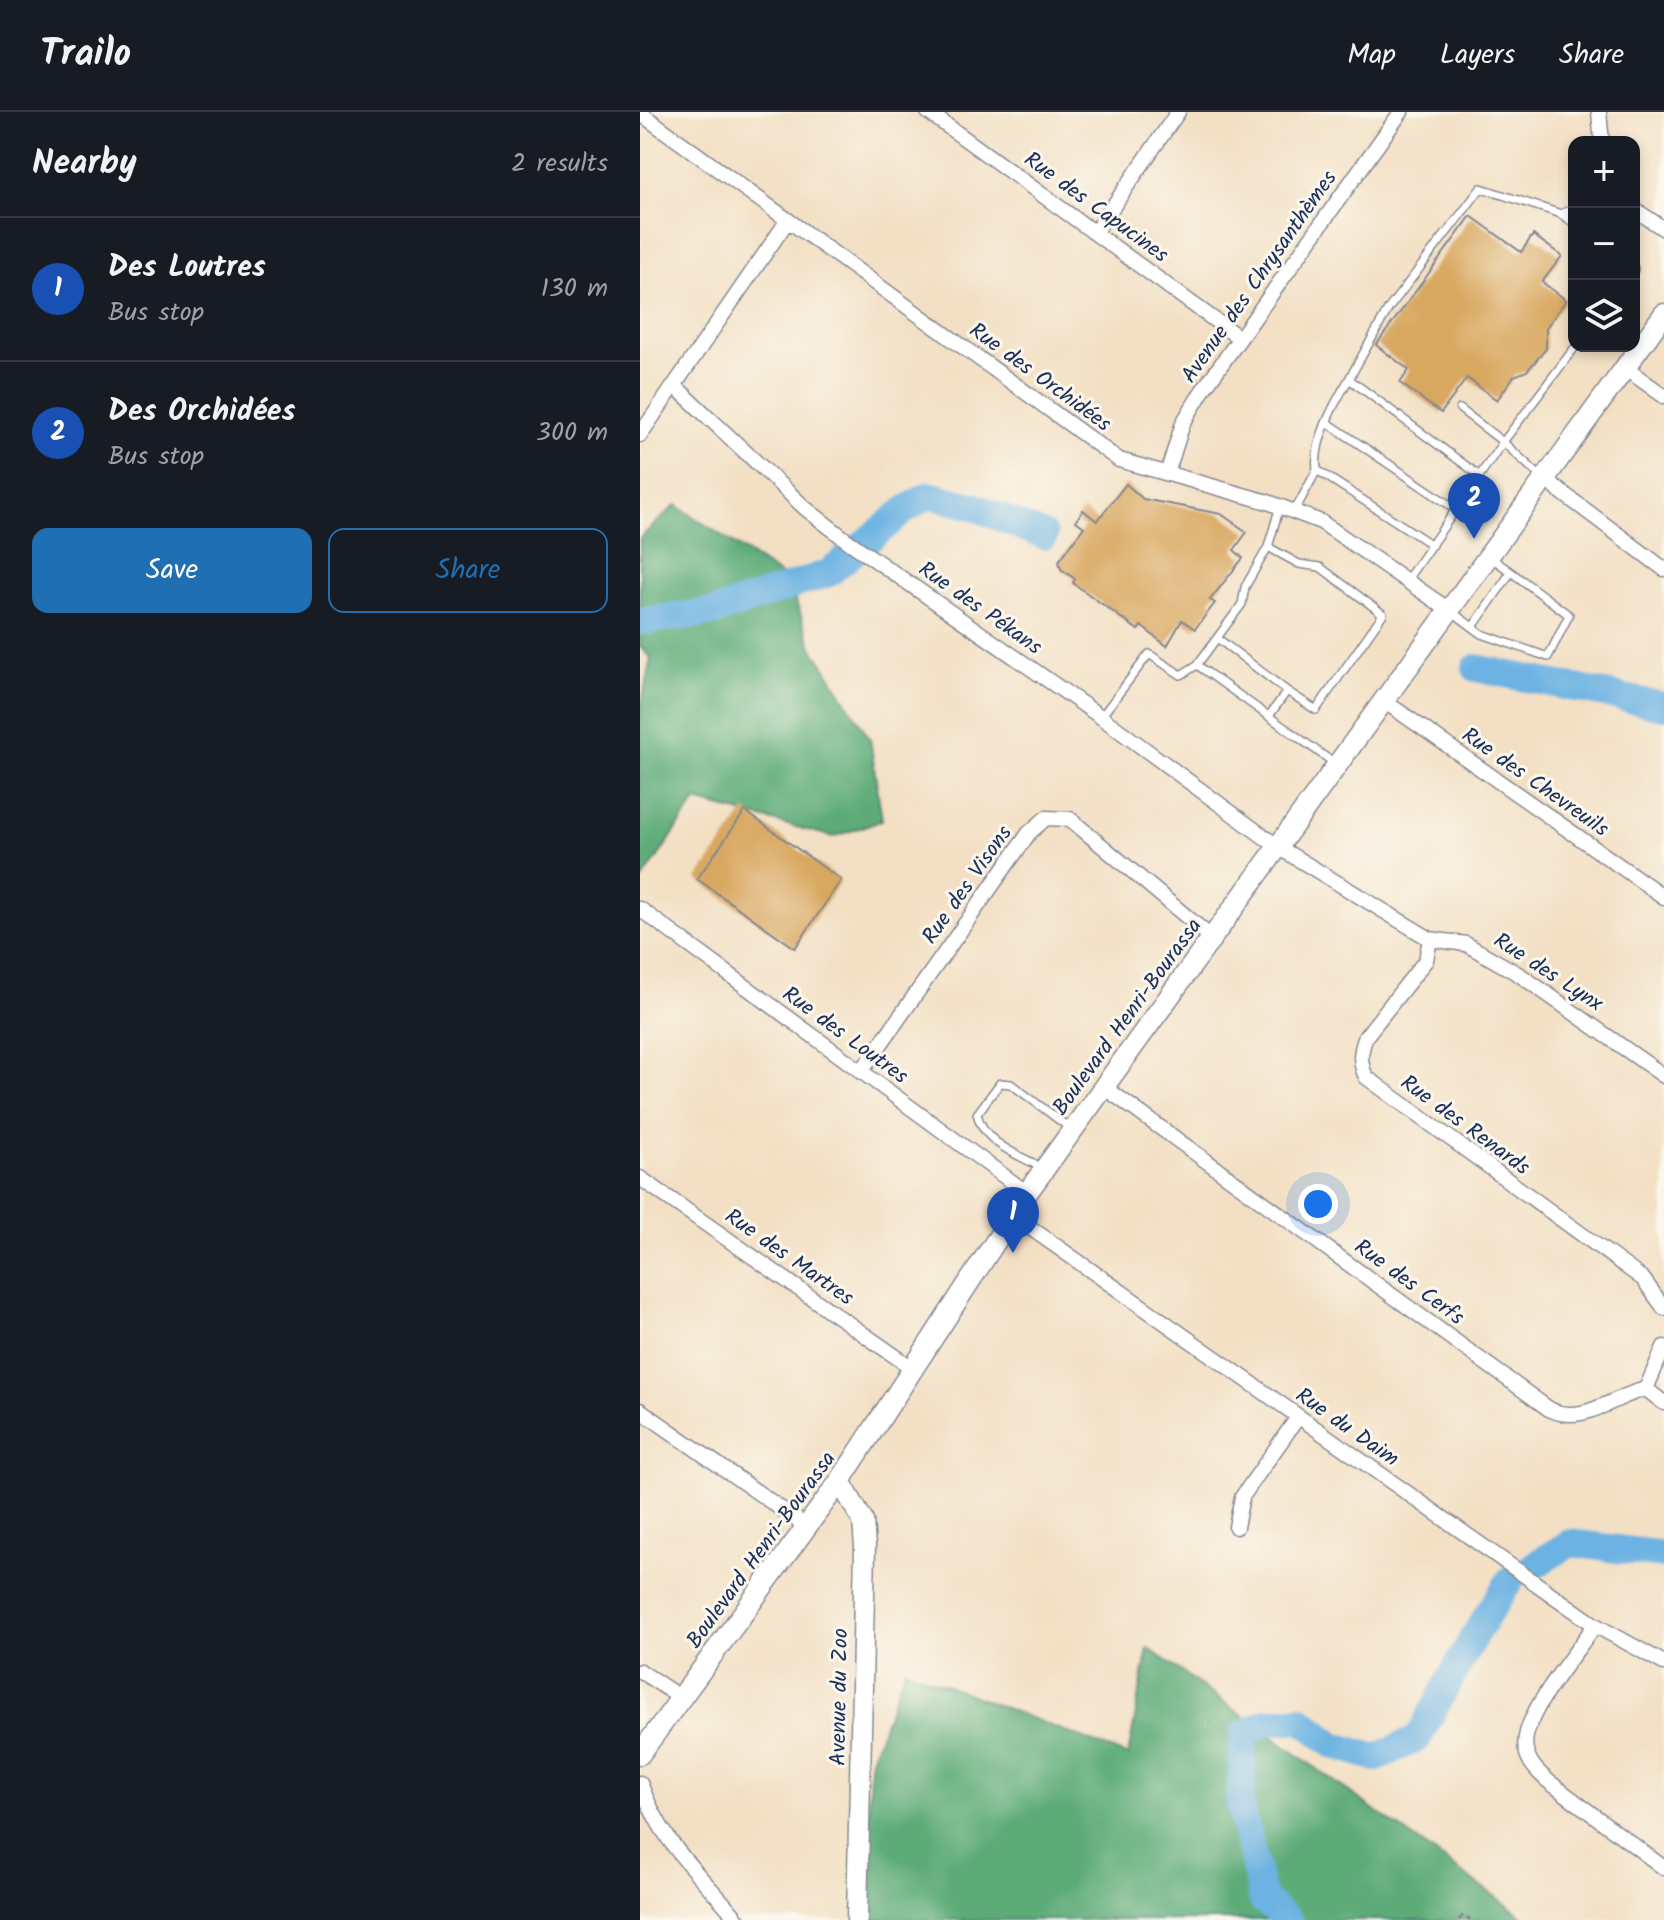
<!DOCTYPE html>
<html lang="en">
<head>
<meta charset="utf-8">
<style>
  body { margin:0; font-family:Kalam,sans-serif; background:#242831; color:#f1f3f6 }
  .controls { position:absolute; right:24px; top:24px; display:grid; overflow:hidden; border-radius:16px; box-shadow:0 4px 12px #0003 }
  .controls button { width:72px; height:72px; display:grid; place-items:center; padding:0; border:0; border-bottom:2px solid #363941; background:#171b24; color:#f1f3f6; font:40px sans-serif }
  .you { position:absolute; left:678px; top:1092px; width:28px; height:28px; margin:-20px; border:6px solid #fff; border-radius:50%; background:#1a73e8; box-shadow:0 0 0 12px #1a73e833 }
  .badge { display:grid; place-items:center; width:52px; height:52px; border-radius:50%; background:#1f6fb2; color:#fff; font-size:26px; font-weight:700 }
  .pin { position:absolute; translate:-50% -66px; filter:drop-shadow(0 2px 4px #0008) }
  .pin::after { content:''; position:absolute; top:42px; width:28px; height:24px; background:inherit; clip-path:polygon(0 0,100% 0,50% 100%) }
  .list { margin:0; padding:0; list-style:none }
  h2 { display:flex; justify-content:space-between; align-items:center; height:104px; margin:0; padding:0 32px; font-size:34px }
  h2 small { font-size:26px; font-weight:400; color:#9ea1a6 }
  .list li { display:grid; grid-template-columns:52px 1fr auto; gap:24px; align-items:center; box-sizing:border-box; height:144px; padding:0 32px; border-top:2px solid #363941 }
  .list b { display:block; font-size:30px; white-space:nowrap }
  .list p { margin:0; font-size:26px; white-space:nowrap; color:#9ea1a6 }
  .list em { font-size:26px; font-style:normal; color:#9ea1a6 }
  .actions { display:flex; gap:16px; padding:24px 32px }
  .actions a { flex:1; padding:18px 0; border:2px solid #1f6fb2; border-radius:16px; text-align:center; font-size:28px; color:#1f6fb2 }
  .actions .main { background:#1f6fb2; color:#fff }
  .icon { flex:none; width:44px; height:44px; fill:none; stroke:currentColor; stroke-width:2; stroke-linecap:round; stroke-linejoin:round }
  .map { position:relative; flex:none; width:1024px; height:1808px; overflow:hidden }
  header { display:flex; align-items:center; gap:48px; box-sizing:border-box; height:112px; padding:0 40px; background:#171b24; border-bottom:2px solid #363941 }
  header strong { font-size:38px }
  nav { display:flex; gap:44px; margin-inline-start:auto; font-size:28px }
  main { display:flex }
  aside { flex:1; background:#171b24 }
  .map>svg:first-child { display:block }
</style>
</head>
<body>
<header>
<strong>Trailo</strong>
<nav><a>Map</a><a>Layers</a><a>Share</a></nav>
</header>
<main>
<aside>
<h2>Nearby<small>2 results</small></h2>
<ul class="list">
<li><span class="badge" style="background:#1a4fb4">1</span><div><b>Des Loutres</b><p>Bus stop</p></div><em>130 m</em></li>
<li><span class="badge" style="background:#1a4fb4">2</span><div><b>Des Orchidées</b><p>Bus stop</p></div><em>300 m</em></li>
</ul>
<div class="actions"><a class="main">Save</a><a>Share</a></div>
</aside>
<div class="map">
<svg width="1024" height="1808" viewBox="0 0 1024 1808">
  <rect width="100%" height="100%" fill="#fbf7ec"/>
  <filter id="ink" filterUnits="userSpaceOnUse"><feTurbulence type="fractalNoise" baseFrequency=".0125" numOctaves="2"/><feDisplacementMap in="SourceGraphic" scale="16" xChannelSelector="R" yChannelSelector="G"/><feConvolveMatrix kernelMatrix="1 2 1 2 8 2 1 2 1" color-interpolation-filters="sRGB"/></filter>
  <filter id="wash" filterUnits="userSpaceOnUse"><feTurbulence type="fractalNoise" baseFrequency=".006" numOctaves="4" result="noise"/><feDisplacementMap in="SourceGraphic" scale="32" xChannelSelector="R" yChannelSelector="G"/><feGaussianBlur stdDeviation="1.8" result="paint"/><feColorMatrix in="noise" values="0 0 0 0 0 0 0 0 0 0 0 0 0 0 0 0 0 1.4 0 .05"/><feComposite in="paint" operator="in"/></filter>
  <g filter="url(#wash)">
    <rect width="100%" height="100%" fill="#f3e0c4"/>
    <path fill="#5dac78" stroke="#3c6e6b" stroke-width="2" d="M36,393l112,75 24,67 58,92 12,81 -48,17 -138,-36 -56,82v-172l11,-53 -11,-11v-109z
      M508,1536l380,272h-662l4,-159 35,-92 223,87z"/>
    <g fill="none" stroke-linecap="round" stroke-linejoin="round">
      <path stroke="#6cb2e2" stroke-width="28" d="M0,509l75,-9 114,-39 76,-63 24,-15 44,11 71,30
        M836,556l188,38
        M893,1454l37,-23 94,12
        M648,1808l-25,-20 -23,-97 4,-69 23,-12 34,-3 33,26 42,13 42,-20 56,-102 36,-56"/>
    </g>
    <g id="blocks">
      <path fill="#d9a861" d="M831,104l50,36 12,-17 29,21 -20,26 24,18 -20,28v21l-19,22 -13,5 -17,24 -30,-22 -26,35 -41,-30 9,-13 -33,-25z
        M486,372l17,15 78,15 26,18 -13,18 9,8 -33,42 5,3 -20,26 -13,-9 -15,26 -26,-20 -3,4 -65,-47 2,-4 -14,-10 -2,-8 25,-34 -8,-6 7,-11 14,11z
        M105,699l96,69 -46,68 -98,-69z"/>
    </g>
  </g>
  <g filter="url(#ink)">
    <use href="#blocks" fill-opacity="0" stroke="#878891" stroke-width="2"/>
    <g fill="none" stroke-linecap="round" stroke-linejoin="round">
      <g stroke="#878891" stroke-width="10">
        <path id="lane" d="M921,102l13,-6
          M994,156v2
          M709,267l40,-71 92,-120 80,26 13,9
          M820,297l43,33 73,-96
          M688,311l129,87
          M677,358c-4,-29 17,-66 32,-91l131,97
          M640,394l-12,41 -23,40 -3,17 -45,61 137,98
          M654,400l23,-42 115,75
          M628,435l31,17 21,3 63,47 -67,96 -29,-19
          M850,445l21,15
          M766,469l97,-139 39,36
          M811,499l31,23 66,23 21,-42 -58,-43 -38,55
          M577,526l70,53 -18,25
          M461,605l48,-63 32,21 16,-10
          M404,1057c-26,-15 -59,-24 -67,-55l23,-31 11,1 60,45"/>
      </g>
      <g stroke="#878891" stroke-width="17">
        <path id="street" d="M288,0l310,225
          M959,0l3,30
          M0,1l479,347 149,42 53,20 128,88
          M994,97l30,20
          M456,119l82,-119
          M985,256l39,28
          M35,274l130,122 40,31 256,178 177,130 152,92 36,5 54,31 144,101
          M0,323l148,-215
          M527,362l16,-51 20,-33 198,-278
          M904,367l120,90
          M744,589l280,196
          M0,797l387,284
          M790,827l-4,21 -60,76c-6,16 -7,26 0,41l277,202 21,29
          M221,960l168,-239 17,-15 24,1 142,119
          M464,975l445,322c34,17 64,-13 97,-20l18,14
          M0,1066l275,192
          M372,1103l583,410 69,38
          M1006,1277l18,-42
          M0,1298l167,117
          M596,1415l6,-30 56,-80
          M955,1513c-18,27 -77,94 -69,125 3,14 12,22 22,31l116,87
          M0,1559l41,27
          M0,1671c25,66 56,86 98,137"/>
      </g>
      <g stroke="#878891" stroke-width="23">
        <path id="secondary" d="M200,1369l23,40 2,26 -8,373
          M0,1642l200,-273 187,-288 637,-879"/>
      </g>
      <path stroke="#878891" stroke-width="3" stroke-dasharray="6 6" stroke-linecap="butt" d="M819,1808l5,-6 6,6"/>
      <use href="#lane" stroke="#fff" stroke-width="7"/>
      <use href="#street" stroke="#fff" stroke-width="14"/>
      <use href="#secondary" stroke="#fff" stroke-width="20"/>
    </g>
  </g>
  <g text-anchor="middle" stroke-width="6" stroke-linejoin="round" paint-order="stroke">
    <g font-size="22" fill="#1b2f5e" stroke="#fbf7ec">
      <text transform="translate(457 94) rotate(36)" y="8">Rue des Capucines</text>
      <text transform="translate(618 164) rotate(-55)" y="8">Avenue des Chrysanthèmes</text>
      <text transform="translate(401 264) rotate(36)" y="8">Rue des Orchidées</text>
      <text transform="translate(341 495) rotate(35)" y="8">Rue des Pékans</text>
      <text transform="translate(896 669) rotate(35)" y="8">Rue des Chevreuils</text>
      <text transform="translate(326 772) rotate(-55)" y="8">Rue des Visons</text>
      <text transform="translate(909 859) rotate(33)" y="8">Rue des Lynx</text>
      <text transform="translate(486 904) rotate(-54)" y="8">Boulevard Henri-Bourassa</text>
      <text transform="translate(206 922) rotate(36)" y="8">Rue des Loutres</text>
      <text transform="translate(826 1012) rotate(36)" y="8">Rue des Renards</text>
      <text transform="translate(150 1144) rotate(35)" y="8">Rue des Martres</text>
      <text transform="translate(770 1169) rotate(36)" y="8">Rue des Cerfs</text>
      <text transform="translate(708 1314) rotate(35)" y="8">Rue du Daim</text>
      <text transform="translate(120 1437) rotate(-54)" y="8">Boulevard Henri-Bourassa</text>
      <text transform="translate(198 1585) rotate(-89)" y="8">Avenue du Zoo</text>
    </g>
  </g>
</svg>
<div class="controls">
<button>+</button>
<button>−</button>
<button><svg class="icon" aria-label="layers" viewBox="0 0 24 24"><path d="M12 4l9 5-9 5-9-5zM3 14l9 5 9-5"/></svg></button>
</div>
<div class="you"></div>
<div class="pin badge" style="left:373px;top:1141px;background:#1a4fb4">1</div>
<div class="pin badge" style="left:834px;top:427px;background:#1a4fb4">2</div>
</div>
</main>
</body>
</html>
